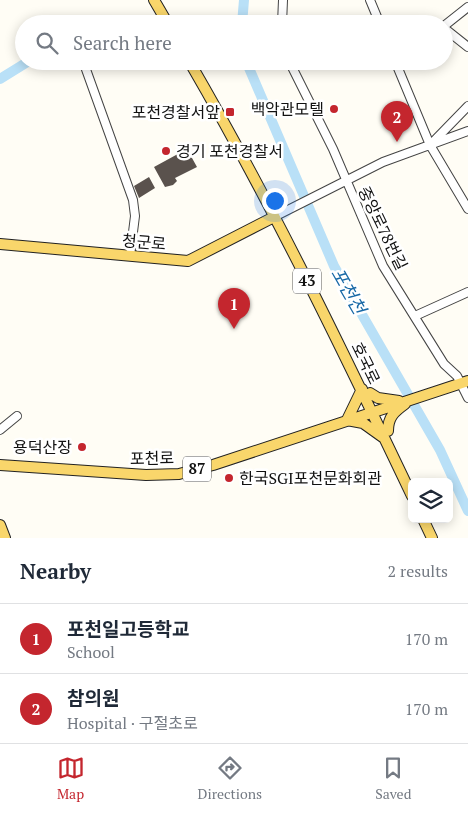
<!DOCTYPE html>
<html lang="en">
<head>
<meta charset="utf-8">
<style>
  body { margin:0; font-family:"PT Serif","Noto Sans KR",serif; background:#f2f2f3; color:#1f2937 }
  .controls { position:absolute; right:15px; bottom:15px; display:grid; overflow:hidden; border-radius:8px; box-shadow:0 2px 12px #0003 }
  .controls button { width:45px; height:45px; display:grid; place-items:center; padding:0; border:0; border-bottom:1px solid #e0e1e3; background:#fff; color:#1f2937; font:25px sans-serif }
  .you { position:absolute; left:274px; top:200px; width:18px; height:18px; margin:-12px; border:4px solid #fff; border-radius:50%; background:#1a73e8; box-shadow:0 0 0 8px #1a73e833 }
  .badge { display:grid; place-items:center; width:32px; height:32px; border-radius:50%; background:#c4262e; color:#fff; font-size:16px; font-weight:700 }
  .pin { position:absolute; translate:-50% -41px; filter:drop-shadow(0 1px 2px #0008) }
  .pin::after { content:''; position:absolute; top:26px; width:18px; height:15px; background:inherit; clip-path:polygon(0 0,100% 0,50% 100%) }
  .list { margin:0; padding:0; list-style:none }
  h2 { display:flex; justify-content:space-between; align-items:center; height:65px; margin:0; padding:0 20px; font-size:21px }
  h2 small { font-size:16px; font-weight:400; color:#747a83 }
  .list li { display:grid; grid-template-columns:32px 1fr auto; gap:15px; align-items:center; box-sizing:border-box; height:70px; padding:0 20px; border-top:1px solid #e0e1e3 }
  .list b { display:block; font-size:19px; white-space:nowrap }
  .list p { margin:0; font-size:16px; white-space:nowrap; color:#747a83 }
  .list em { font-size:16px; font-style:normal; color:#747a83 }
  .icon { flex:none; width:28px; height:28px; fill:none; stroke:currentColor; stroke-width:2; stroke-linecap:round; stroke-linejoin:round }
  .map { position:relative; flex:none; width:468px; height:538px; overflow:hidden }
  .search { position:absolute; background:#fff; box-shadow:0 2px 12px #0003; left:15px; right:15px; top:15px; height:55px; display:flex; align-items:center; gap:12px; box-sizing:border-box; padding:0 18px; border-radius:28px; color:#747a83; font-size:19px }
  .sheet { height:205px; background:#fff }
  nav { display:flex; justify-content:space-around; align-items:center; box-sizing:border-box; height:70px; border-top:1px solid #e0e1e3; background:#fff; font-size:14px; color:#747a83 }
  nav a { display:grid; justify-items:center; gap:2px }
  nav .on { color:#c4262e }
  .map>svg:first-child { display:block }
</style>
</head>
<body>
<div class="map">
<svg width="468" height="538" viewBox="0 0 468 538">
  <rect width="100%" height="100%" fill="#fffdf5"/>
  <g fill="none" stroke-linecap="round" stroke-linejoin="round">
    <path stroke="#b9e0f7" stroke-width="10" d="M242,24l2,-24
      M246,61l88,205 106,184 28,61
      M0,79l29,-18"/>
  </g>
  <path fill="#5a524d" d="M187,149l10,18 -22,11 2,3 -4,4 -8,2 -11,-20z
    M149,177l6,11 -16,10 -5,-12z"/>
  <g fill="none" stroke-linecap="round" stroke-linejoin="round">
    <g stroke="#444" stroke-width="10">
      <path id="minor" d="M370,0l10,24
        M282,24l1,-24
        M444,26l24,-19
        M444,28l24,19
        M83,61l50,139 2,16 -5,40
        M289,61l44,88 50,117 61,98 13,12 11,22
        M395,61l35,84 38,64
        M432,143l36,-37
        M274,217l109,-55 85,-31
        M415,316l53,-24
        M0,430l17,-14"/>
    </g>
    <g stroke="#222" stroke-width="12">
      <path id="major" d="M154,0l14,24
        M189,61c82,141 153,288 223,435
        M0,244l188,17 86,-44
        M362,389l-15,31 16,3 21,15
        M370,393l8,5 21,3
        M388,431c0,-14 6,-19 17,-27
        M0,465l146,10 33,-1 34,-9 255,-84
        M423,519l9,19
        M0,525l5,13"/>
    </g>
    <use href="#minor" stroke="#fff" stroke-width="8"/>
    <use href="#major" stroke="#f9d66b" stroke-width="10"/>
  </g>
  <g fill="#c4262e" stroke="#fff" stroke-width="2">
    <circle cx="334" cy="109" r="5"/>
    <rect x="225" y="107" width="10" height="10" rx="2.5"/>
    <circle cx="166" cy="151" r="5"/>
    <circle cx="82" cy="447" r="5"/>
    <circle cx="229" cy="478" r="5"/>
  </g>
  <g text-anchor="middle" stroke-width="5" stroke-linejoin="round" paint-order="stroke">
    <g fill="#fff" stroke="#585858" stroke-width="1">
      <rect x="293" y="268.5" width="28" height="25" rx="4"/>
      <rect x="183" y="456.5" width="28" height="25" rx="4"/>
    </g>
    <g font-size="15" font-weight="bold" fill="#111">
      <text x="307" y="286">43</text>
      <text x="197" y="474">87</text>
    </g>
    <g font-size="16" fill="#111" stroke="#fff" text-anchor="end">
      <text x="324" y="115">백악관모텔</text>
      <text x="220" y="118">포천경찰서앞</text>
      <text x="176" y="157" text-anchor="start">경기 포천경찰서</text>
      <text x="72" y="453">용덕산장</text>
      <text x="239" y="484" text-anchor="start">한국SGI포천문화회관</text>
    </g>
    <g font-size="16" fill="#111" stroke="#fff">
      <text transform="translate(383 228) rotate(64)" y="6">중앙로78번길</text>
      <text transform="translate(144 242) rotate(5)" y="6">청군로</text>
      <text transform="translate(366 363) rotate(64)" y="6">호국로</text>
      <text transform="translate(152 458) rotate(-1)" y="6">포천로</text>
    </g>
    <g font-size="18" font-style="italic" fill="#1768a6" stroke="#fff">
      <text transform="translate(348 291) rotate(60)" y="6">포천천</text>
    </g>
  </g>
</svg>
<div class="controls">
<button><svg class="icon" aria-label="layers" viewBox="0 0 24 24"><path d="M12 4l9 5-9 5-9-5zM3 14l9 5 9-5"/></svg></button>
</div>
<div class="you"></div>
<div class="pin badge" style="left:234px;top:329px">1</div>
<div class="pin badge" style="left:397px;top:142px">2</div>
<div class="search"><svg class="icon" aria-label="search" viewBox="0 0 24 24"><circle cx="10" cy="10" r="6"/><path d="M15 15l6 6"/></svg>Search here</div>
</div>
<section class="sheet">
<h2>Nearby<small>2 results</small></h2>
<ul class="list">
<li><span class="badge">1</span><div><b>포천일고등학교</b><p>School</p></div><em>170 m</em></li>
<li><span class="badge">2</span><div><b>참의원</b><p>Hospital · 구절초로</p></div><em>170 m</em></li>
</ul>
</section>
<nav>
<a class="on"><svg class="icon" aria-label="map" viewBox="0 0 24 24"><path d="M3 6l6-2 6 2 6-2v14l-6 2-6-2-6 2zM9 4v14M15 6v14"/></svg>Map</a>
<a><svg class="icon" aria-label="directions" viewBox="0 0 24 24"><path d="M12 3l9 9-9 9-9-9zM9 14v-3h6M13 9l2 2-2 2"/></svg>Directions</a>
<a><svg class="icon" aria-label="saved" viewBox="0 0 24 24"><path d="M7 4h10v16l-5-4-5 4z"/></svg>Saved</a>
</nav>
</body>
</html>
